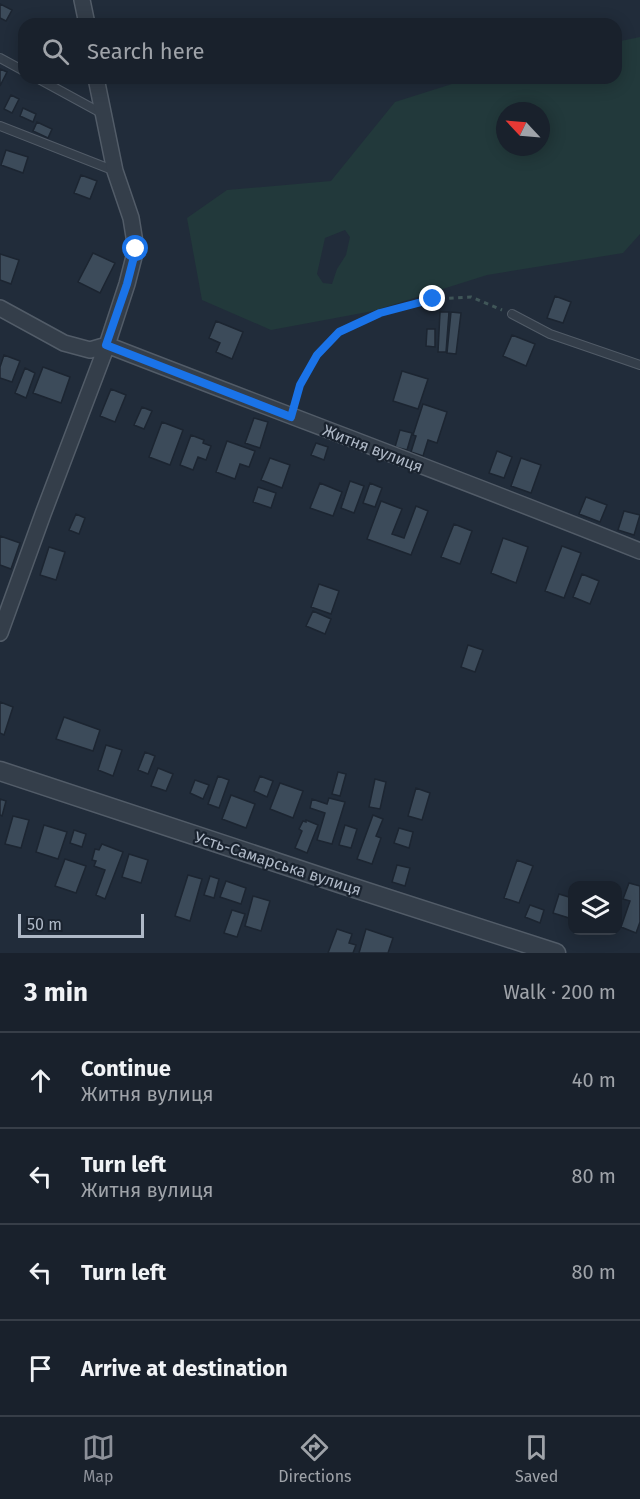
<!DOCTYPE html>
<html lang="en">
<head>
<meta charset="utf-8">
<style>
  body { margin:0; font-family:"Fira Sans",sans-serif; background:#222934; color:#f1f3f6 }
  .controls { position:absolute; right:18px; bottom:18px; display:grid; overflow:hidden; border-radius:12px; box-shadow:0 3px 15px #0003 }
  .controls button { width:54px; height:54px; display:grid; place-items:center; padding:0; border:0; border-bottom:2px solid #373e48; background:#19212c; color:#f1f3f6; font:30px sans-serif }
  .compass { position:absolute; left:496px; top:102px; width:54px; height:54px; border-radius:50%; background:#19212c; box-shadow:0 3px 15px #0003; rotate:296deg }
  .scale { position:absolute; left:18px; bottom:15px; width:126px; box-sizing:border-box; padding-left:6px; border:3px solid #afb9c7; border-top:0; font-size:16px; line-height:21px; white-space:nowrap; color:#afb9c7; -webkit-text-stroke:4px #1a232f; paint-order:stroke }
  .stop { position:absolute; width:18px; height:18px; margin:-14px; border:4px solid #1a73e8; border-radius:50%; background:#fff }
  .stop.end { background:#1a73e8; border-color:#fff; box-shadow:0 2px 6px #0008 }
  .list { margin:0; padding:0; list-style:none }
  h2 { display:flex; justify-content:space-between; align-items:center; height:78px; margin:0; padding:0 24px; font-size:26px }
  h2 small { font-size:20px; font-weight:400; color:#9fa3a9 }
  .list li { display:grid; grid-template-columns:39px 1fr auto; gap:18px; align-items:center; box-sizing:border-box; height:96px; padding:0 24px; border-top:2px solid #373e48 }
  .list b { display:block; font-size:22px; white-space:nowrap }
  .list p { margin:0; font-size:20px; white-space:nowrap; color:#9fa3a9 }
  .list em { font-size:20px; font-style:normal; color:#9fa3a9 }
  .icon { flex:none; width:33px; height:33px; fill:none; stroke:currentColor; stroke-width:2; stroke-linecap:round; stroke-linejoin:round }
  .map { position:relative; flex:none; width:640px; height:953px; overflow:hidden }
  .search { position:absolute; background:#19212c; box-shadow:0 3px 15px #0003; left:18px; right:18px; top:18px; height:66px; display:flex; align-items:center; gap:15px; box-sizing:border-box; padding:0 21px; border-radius:18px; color:#9fa3a9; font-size:22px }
  .sheet { height:462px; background:#19212c }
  nav { display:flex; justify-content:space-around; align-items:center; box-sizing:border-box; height:84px; border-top:2px solid #373e48; background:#19212c; font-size:16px; color:#9fa3a9 }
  nav a { display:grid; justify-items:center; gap:3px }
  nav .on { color:#8c9099 }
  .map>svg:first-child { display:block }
</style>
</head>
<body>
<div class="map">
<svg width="640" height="953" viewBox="0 0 640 953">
  <rect width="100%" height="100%" fill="#212c3a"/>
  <path fill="#22393b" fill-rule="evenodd" d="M640,37v197l-17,19 -136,22 -114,36 -102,19 -69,-30 -15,-82 40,-28 104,-9 64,-79 76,-24h145v-36zM505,111h36v36h-36zM345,230l5,7 -4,18 -9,14 -5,15 -9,-1 -6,-9 8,-36z"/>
  <path fill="#3c4b5a" stroke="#1c2531" stroke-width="1.5" d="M0,4l12,6 -6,11 -6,-3z
    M0,69l7,3 -7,14z
    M11,95l8,4 -7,14 -8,-4z
    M23,108l13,6 -3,8 -13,-6z
    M37,122l15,7 -4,9 -15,-7z
    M6,150l22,7 -5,16 -22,-8z
    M81,175l16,6 -7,18 -16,-6z
    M93,253l22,10 -15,30 -22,-11z
    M0,254l19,6 -8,24 -11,-4z
    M555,296l16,6 -8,21 -16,-5z
    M440,312h9l-3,40h-8z
    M451,312l10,1 -5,41 -9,-1z
    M216,321l27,11 -11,27 -16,-7 4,-9 -11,-5z
    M427,329h8v18l-9,-1z
    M512,335l23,9 -9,22 -23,-10z
    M4,355l16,6 -8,21 -12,-4v-11z
    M43,367l27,10 -9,26 -28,-10z
    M25,368l10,5 -9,25 -11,-5z
    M402,371l26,8 -10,30 -25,-8z
    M111,389l15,6 -11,27 -15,-6z
    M423,404l24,8 -10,31 -9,-3 -5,16 -12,-4 5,-16 -3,-1z
    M142,407l10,4 -8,18 -10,-4z
    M254,418l14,4 -8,26 -15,-5z
    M162,422l21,8 -13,35 -21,-8z
    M400,430l12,3 -5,17 -12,-3z
    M191,435l13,5 -1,3 8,3 -5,14 -8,-3 -5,13 -13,-5z
    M227,441l28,10 -6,16 -9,-3 -5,15 -19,-7z
    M316,443l12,4 -4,13 -13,-5z
    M497,451l15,6 -8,21 -15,-5z
    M270,458l20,7 -8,23 -21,-8z
    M521,458l20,7 -10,28 -20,-7z
    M350,481l14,5 -10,27 -13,-5z
    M320,483l22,9 -9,24 -23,-8z
    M370,483l12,5 -7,19 -12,-4z
    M258,487l18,6 -5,15 -18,-6z
    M586,497l21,8 -7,17 -21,-8z
    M381,501l21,8 -10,25 12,4 12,-32 12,5 -17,44 -44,-16z
    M624,511l16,4 -6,20 -16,-5z
    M76,514l9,4 -6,16 -10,-4z
    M454,524l18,7 -12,33 -19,-7z
    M0,536l20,7 -9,26 -11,-4z
    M503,538l25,9 -12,36 -25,-10z
    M562,546l19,7 -17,45 -19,-7z
    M49,547l16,5 -9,28 -16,-5z
    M582,574l17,7 -9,23 -17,-7z
    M319,584l20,7 -8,23 -20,-7z
    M313,611l18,8 -6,15 -19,-8z
    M468,645l15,5 -8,22 -14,-5z
    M0,702l13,5 -9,28 -4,-2z
    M64,717l36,13 -7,21 -37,-12z
    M106,745l16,5 -9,26 -15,-6z
    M145,752l10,4 -7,18 -10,-4z
    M158,768l15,6 -7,17 -15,-5z
    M338,772l8,2 -6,22 -8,-2z
    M218,776l11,4 -10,28 -11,-4z
    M260,776l13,5 -6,16 -13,-6z
    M375,779l11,3 -6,27 -11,-2z
    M195,780l14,5 -6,14 -13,-6z
    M280,783l23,8 -10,27 -23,-9z
    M416,788l14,5 -8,27 -14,-4z
    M231,795l24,9 -9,24 -24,-9z
    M329,798l16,4 -13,42 -15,-4 8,-27 -15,-5 2,-9 15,5z
    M0,799l6,2 -4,15 -2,-1z
    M373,815l10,4 -7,17 5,2 -9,26 -15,-5z
    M13,816l16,4 -8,28 -16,-4z
    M306,820l12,5 -11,28 -12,-5 7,-17 -3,-2 4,-8 3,1z
    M44,825l23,7 -9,27 -22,-7z
    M345,825l12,4 -6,19 -12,-3z
    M399,828l14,4 -4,16 -15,-5z
    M74,830l12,4 -4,13 -12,-4z
    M102,844l21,8 -18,47 -9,-4 9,-25 -11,-4 2,-5 -4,-1 3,-11 4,1z
    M129,854l19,6 -7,23 -19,-6z
    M65,859l21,7 -10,27 -21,-7z
    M517,860l16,6 -14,37 -15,-5z
    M397,865l13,3 -5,18 -13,-4z
    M188,875l14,4 -12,42 -15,-5z
    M210,876l9,3 -5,19 -10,-3z
    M226,881l20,7 -5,16 -21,-7z
    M629,883l11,3v36l-4,11 -15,-6 9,-26 -7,-2z
    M559,894l13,4v11l-3,9 -16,-5z
    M253,896l17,5 -9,30 -16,-5z
    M530,905l14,5 -4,13 -15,-6z
    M232,910l13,4 -8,23 -13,-4z
    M337,929l15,5 -3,9 7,2 -3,8h-25z
    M366,929l27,9 -5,15h-29z"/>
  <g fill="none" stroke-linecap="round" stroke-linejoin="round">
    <g stroke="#525c68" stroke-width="10">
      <path id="service" d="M0,58l24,13
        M37,78l66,36
        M0,126l115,45
        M512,314l38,20 90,31"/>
    </g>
    <g stroke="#525c68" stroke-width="18">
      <path id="minor" d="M82,0l5,24
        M0,308l64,35 26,7 17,-5c177,69 356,135 533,206
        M0,633l43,-119 64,-169 20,-61 9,-35 -5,-31 -16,-47 -19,-93"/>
    </g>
    <g stroke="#525c68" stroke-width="21">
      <path id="tertiary" d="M0,771l345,114 211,68"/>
    </g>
    <path stroke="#405658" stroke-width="3" stroke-dasharray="4.5 4.5" stroke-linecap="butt" d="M296,400l4,-15 17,-30 22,-23 41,-19 53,-14 38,-2 31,13"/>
    <use href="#service" stroke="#343e4a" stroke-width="8"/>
    <use href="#minor" stroke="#343e4a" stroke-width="15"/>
    <use href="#tertiary" stroke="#343e4a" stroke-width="18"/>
  </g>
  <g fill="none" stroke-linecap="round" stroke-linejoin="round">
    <path stroke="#1a73e8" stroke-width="8" d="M136,249l-9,35 -21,61 185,72 9,-32 17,-30 22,-23 41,-19 53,-14"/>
  </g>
  <g text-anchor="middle" stroke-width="4.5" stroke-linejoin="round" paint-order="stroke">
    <g font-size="16" fill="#afb9c7" stroke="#1a232f">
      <text transform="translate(373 448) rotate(21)" y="6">Житня вулиця</text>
      <text transform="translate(278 863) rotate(18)" y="6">Усть-Самарська вулиця</text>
    </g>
  </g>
</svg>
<div class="controls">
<button><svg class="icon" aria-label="layers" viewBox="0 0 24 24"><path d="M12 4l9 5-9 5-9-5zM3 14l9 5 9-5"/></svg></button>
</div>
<svg class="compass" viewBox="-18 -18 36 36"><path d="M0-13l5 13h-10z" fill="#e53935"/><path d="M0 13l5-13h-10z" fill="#9fa3a9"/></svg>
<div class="scale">50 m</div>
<div class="stop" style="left:136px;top:249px"></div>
<div class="stop end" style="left:433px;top:299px"></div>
<div class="search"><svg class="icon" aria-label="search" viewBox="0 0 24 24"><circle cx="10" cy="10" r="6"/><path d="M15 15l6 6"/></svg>Search here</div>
</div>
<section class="sheet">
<h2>3 min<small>Walk · 200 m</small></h2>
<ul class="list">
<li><svg class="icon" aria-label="ahead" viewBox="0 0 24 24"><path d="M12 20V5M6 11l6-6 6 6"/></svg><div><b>Continue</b><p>Житня вулиця</p></div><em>40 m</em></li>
<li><svg class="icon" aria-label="left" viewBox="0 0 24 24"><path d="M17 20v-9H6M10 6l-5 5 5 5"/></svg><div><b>Turn left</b><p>Житня вулиця</p></div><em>80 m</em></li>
<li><svg class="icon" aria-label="left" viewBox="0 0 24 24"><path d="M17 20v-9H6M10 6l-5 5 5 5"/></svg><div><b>Turn left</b></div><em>80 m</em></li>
<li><svg class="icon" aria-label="arrive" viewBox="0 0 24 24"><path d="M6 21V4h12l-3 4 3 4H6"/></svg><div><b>Arrive at destination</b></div></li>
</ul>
</section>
<nav>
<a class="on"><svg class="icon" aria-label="map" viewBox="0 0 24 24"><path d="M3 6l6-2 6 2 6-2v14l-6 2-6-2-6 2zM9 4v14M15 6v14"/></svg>Map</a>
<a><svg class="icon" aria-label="directions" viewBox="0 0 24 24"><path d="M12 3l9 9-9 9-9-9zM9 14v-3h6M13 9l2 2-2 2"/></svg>Directions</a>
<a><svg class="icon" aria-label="saved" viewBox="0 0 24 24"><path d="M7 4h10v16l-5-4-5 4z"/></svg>Saved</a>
</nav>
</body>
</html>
